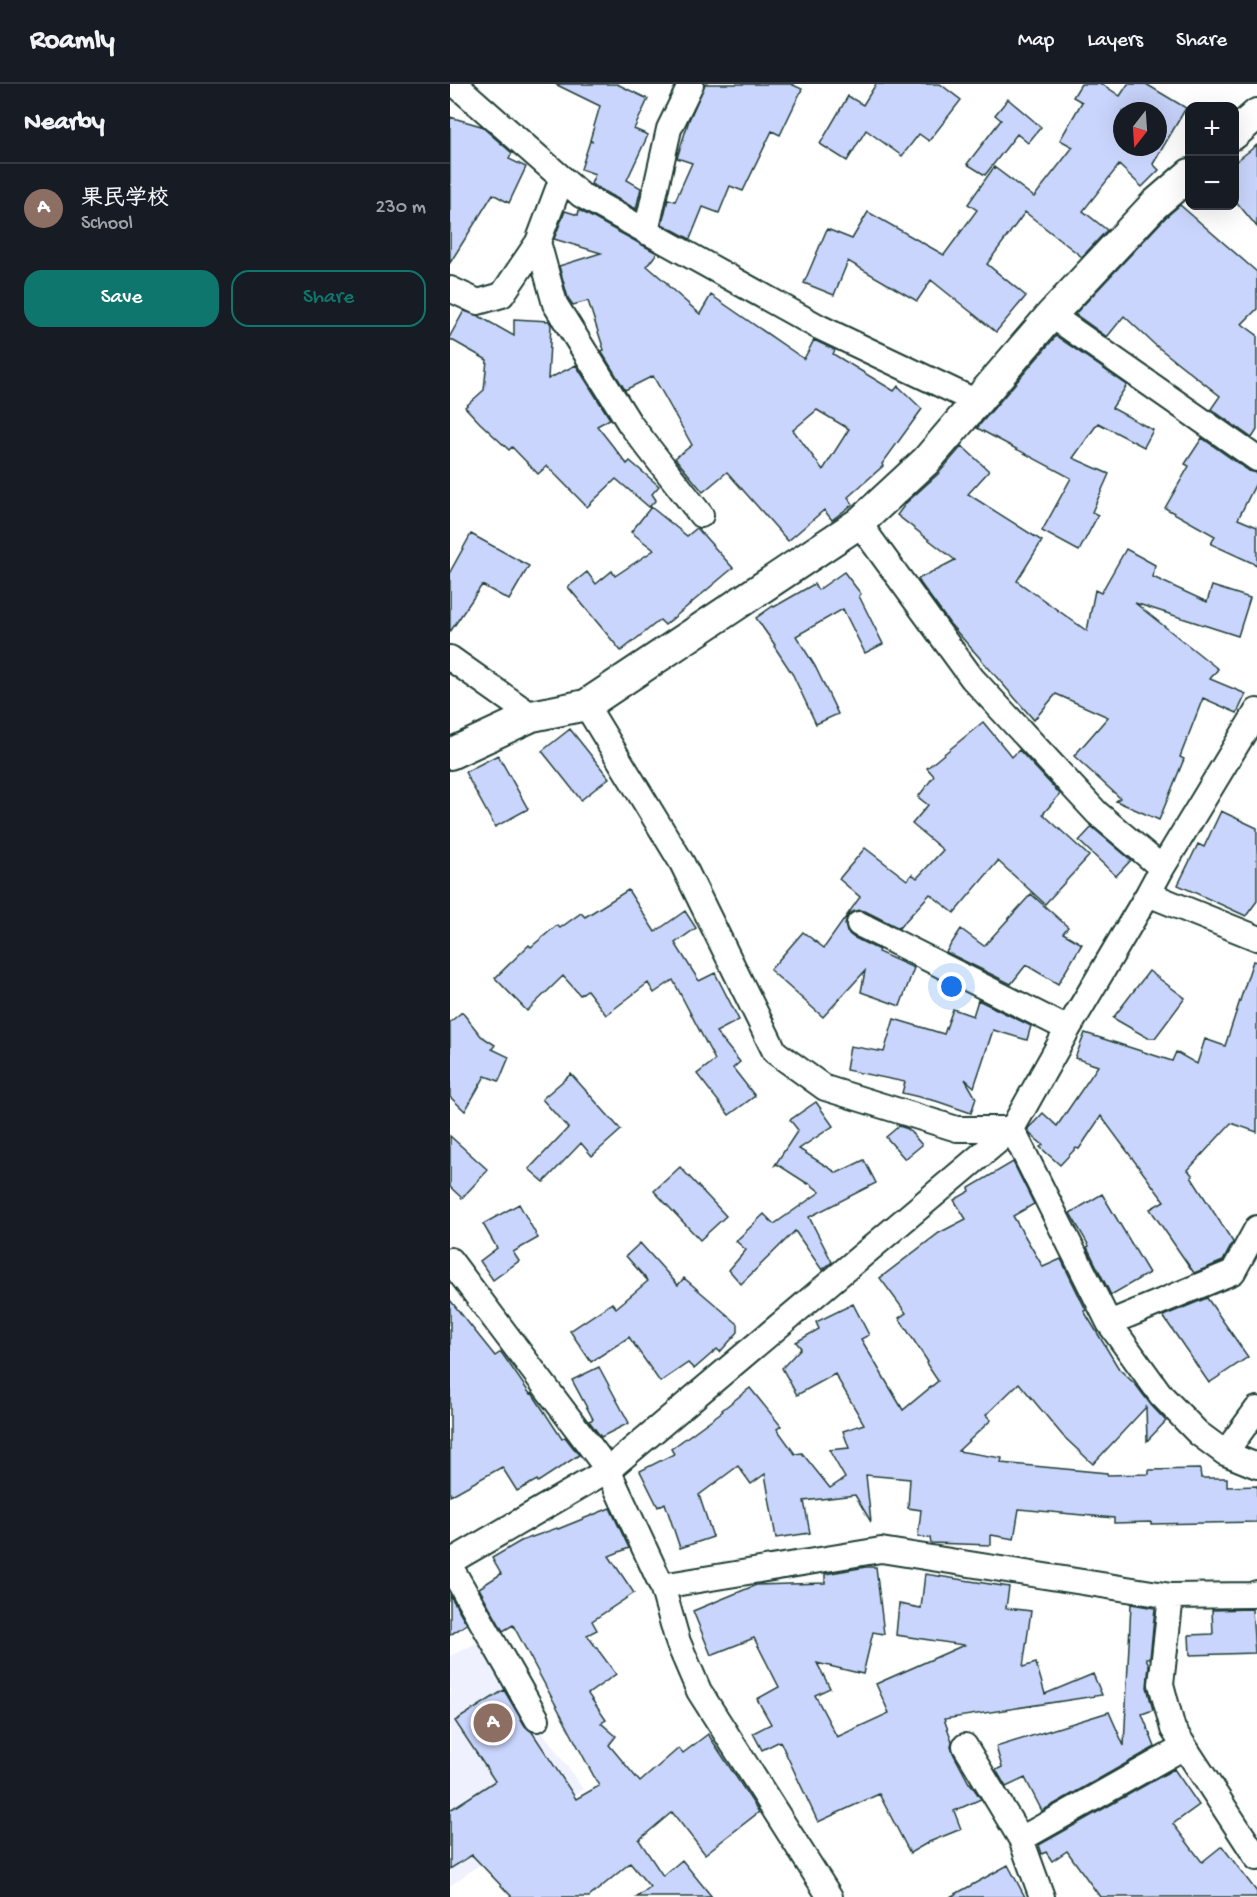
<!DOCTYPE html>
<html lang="en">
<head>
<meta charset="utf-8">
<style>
  body { margin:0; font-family:"Gochi Hand","LXGW WenKai TC",sans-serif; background:#20242c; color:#f1f3f6 }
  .controls { position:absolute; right:18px; top:18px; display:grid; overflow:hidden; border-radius:12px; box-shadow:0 6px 24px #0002 }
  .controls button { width:54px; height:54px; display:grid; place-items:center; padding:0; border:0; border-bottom:2px solid #363941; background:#171b24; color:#f1f3f6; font:30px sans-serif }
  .compass { position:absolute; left:663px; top:18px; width:54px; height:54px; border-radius:50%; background:#171b24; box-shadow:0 6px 24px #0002; rotate:197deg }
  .you { position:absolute; left:502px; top:903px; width:21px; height:21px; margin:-15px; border:4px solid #fff; border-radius:50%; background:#1a73e8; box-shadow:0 0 0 9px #1a73e833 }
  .badge { display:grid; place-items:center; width:39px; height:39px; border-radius:50%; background:#0f766e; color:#fff; font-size:20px; font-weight:700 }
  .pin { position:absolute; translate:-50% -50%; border:3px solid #fff; box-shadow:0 2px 6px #0006 }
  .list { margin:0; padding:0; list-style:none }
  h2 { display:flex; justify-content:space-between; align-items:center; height:78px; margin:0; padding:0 24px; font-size:26px }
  h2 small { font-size:20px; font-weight:400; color:#9ea1a6 }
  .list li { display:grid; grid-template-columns:39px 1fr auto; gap:18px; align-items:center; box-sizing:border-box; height:90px; padding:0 24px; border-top:2px solid #363941 }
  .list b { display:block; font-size:22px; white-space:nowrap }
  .list p { margin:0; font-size:20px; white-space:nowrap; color:#9ea1a6 }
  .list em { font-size:20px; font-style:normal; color:#9ea1a6 }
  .actions { display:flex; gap:12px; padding:18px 24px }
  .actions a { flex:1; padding:14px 0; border:2px solid #0f766e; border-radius:18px; text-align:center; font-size:21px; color:#0f766e }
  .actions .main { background:#0f766e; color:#fff }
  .map { position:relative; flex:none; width:807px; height:1813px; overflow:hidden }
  header { display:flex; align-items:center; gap:36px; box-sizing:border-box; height:84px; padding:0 30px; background:#171b24; border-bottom:2px solid #363941 }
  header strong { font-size:28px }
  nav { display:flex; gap:33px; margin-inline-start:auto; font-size:21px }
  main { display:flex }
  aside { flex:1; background:#171b24 }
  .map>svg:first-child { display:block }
</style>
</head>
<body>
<header>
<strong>Roamly</strong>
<nav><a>Map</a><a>Layers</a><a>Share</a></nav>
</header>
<main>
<aside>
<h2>Nearby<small></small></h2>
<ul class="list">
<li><span class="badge" style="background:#8d6e63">A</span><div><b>果民学校</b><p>School</p></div><em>230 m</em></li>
</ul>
<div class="actions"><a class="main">Save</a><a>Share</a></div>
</aside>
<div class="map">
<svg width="807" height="1813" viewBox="0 0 807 1813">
  <rect width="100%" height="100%" fill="#fff"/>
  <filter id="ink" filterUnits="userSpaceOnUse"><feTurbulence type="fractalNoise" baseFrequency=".0167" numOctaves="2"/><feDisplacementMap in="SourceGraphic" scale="12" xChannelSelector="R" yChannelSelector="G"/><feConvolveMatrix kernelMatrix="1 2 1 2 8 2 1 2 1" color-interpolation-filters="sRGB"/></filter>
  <g filter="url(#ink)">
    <path fill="#eff2fe" d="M29,1558l104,147 -133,97v-230z"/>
    <path fill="#cad5fd" stroke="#1f3d34" stroke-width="1.5" fill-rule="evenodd" d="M105,0h62l31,15 -14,30 14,6 -21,45 14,8 -5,21 -45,-25 4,-10 -14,-5 9,-28 3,1 -3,-2 10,-34z
      M255,0h86l11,5 -22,46 -8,-4 -29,60 -13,-5 -11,27 -16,-6 -13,32 -28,-15 6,-25 7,2 17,-38 -15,-5 12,-38z
      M426,0h64l21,16 -32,41 -10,-7 -17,22 -36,-26 -19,31 -27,-17 28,-48 15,9z
      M631,0h21l18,12 8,-12h18l40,24 -33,56 6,6 -17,17 -23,-22 -36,46 24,19 -25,27 -57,-45 -38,52 39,32 -30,36 -65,-52 -14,21 -69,-40 -14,34 -30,-12 23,-54 25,10 16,-27 76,43 33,-45 -9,-6 26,-37 40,30 39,-50 -13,-7 22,-38 -9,-5zM672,27h36v36h-36z
      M558,15l33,28 -13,16 -11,-9 -32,41 -18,-11 34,-44 -6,-5z
      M0,33l31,9 31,27 -3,6 17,8 -17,36 -16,-9 -43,69z
      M807,61v82l-23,-28v-36z
      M730,121l77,67v37l-15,15 15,11v95l-5,8 -41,-29 9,-13 -66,-52 -30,-28 -17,21 -32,-23 91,-97z
      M129,126l78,43 -10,13 21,18 -1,1 33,29 11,-19 93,64 10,-19 21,10 -2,4 61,37 4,-5 24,23 -40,55 1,2 -35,31 5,7 -21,16 -8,-10 -36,31 -61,-69 -24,20 -28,-34 17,-13 -39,-69 -28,14 -24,-39 3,-1 -16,-49 -15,4 -5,-7 -9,-32 42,-13 -47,-14 11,-28 13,4zM367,326l32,19 -26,41 -30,-40z
      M14,227l13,4 37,21v-17l35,2 2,4 -3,54 28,-14 34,54 -13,7 30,38 3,-3 29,25 -7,8 4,6 -7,7 -33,-28 -29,28 -40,-41 -9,8 -26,-27 -3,3 -29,-27 -15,-16 19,-17 3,-30 -37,-21v-3z
      M606,252l71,49 -15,23 41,22 -9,17 -46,-24 -25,35 36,16 -17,38 6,3 -19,36 -37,-20 29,-53 -94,-50z
      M752,354l47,33 8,2v8l-19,38 19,8v38l-46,-21 4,-8 -50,-28 24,-42 -4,-2z
      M512,362l27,25 -21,23 74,47 -25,40 70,50 8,-41 6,3 25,-44 29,16 -2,12 54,25 5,-16 38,12 -12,38 -103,-33 83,66 -8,10 36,15 -9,19 -34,-15 -23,59 4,2 -25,61 -43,-19 4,-3 -46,-42 34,-39 -52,-23 -22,26 -84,-96 -29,-40 -3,-5 37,-19 -58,-45 9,-12 32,-29z
      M201,423l36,29 10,-8 36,40 -68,57 -5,-5 -39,31 -53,-64 19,-15 9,12 16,-13 3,5 39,-26 -23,-18z
      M21,450l58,32 -20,34 -27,-15 -32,47v-60z
      M394,488l17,22 -2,2 24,48 -18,9 -22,-44 -47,27 19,30 23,48 -22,10 -23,-49 -19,-29 1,-1 -19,-27 17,-12 1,1 40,-23 4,6z
      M533,638l29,35 7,-7 41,44 -17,20 46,42 -44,48 -47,-43 -44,52 -24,-19 -31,34 -34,-17 -6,-1 -7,2 -5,5 -2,7 2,8 6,5 26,13 -1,2 36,16 -14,38 -39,-14 4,-21 -42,46 -53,-47 33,-38 21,16 36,-51 -21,-18 26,-31 42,32 5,-6 5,4 26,-28 -31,-26 16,-19 -10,-8 16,-21 -7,-8z
      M120,645l39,49 -28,22 -39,-49z
      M48,671l30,54 -33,18 -30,-55z
      M771,727l36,17v73l-11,15 -68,-31 20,-41 6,3z
      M642,743l39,33 -15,16 -37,-35z
      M178,806l27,42 30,-21 11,17 -21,15 24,38 16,-8 24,47 -23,12 24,30 -7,6 22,28 -26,19 -32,-41 18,-14 -42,-80 -19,13 -6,-10 -42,32 -19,-25 -7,5 -17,-19 -36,35 -32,-33 34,-33 2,2 26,-22 3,3 21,-15 4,4z
      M581,810l37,33 -5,6 19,11 -24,40 -32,-19 -15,19 -65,-32 15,-23 23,17z
      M803,877l4,1v170l-26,-9 -43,47 5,6 -2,1 42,65 -10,19 -29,12 -44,-64 14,-8 -63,-85 -22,33 -3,-1 -16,17 -20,-18 3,-2 -13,-11 -2,-5 15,-16 14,13 41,-60 -23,-8 10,-25 87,28 4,-9 21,12 8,-25 20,7z
      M699,887l36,27 -30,40h-7l-35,-20z
      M528,916l53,26 -4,14 -34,-10 -19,57 -9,-8 11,19 -5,15 -35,-12 -34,-8 3,-11 -59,-12 4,-24 34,6 10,-33 50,15 9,-25 20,7z
      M12,928l19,24 14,9 -3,4 17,8 -10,24 -14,-5 -20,35 -15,-14v-75z
      M121,990l50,56 -29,26 -11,-13 -37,39 -15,-13 39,-41 -26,-29z
      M366,1018l17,24 -34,23 38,24 27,-13 12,23 -67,34 23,45 -10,8 -27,-39 -54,53 -12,-14 17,-20 -10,-9 28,-27 10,10 46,-32 -11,-9 -1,1 -31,-20 -2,1 23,-35 -8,-10z
      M449,1042l9,3 14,16 -17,14 -19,-22z
      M0,1052l38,34 -26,28 -12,-11z
      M563,1078l21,42 -21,12 30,51 18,-8 25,51 -2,1 35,58 17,16 15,20 15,16 -19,20 -1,-34 -53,57 -30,-28 -44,-53 -33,32 5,5 -33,31 44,7 -1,5 106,10v2l42,-1v-4l51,-1 1,9h26v9l30,-1v36l-106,2v-2l-37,1v-5l-95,-9 -5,30 -23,-4v10l-60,-2 -1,-5 -12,-1 3,-27 -13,-2 2,-29 -44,-4 5,47 -16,-27 -51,6 6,32 -34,5 -11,-64 -14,10 -13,-18 -39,29 14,42 -33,11 -15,-45 -7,4 -18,-36 34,-17 -3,-5 52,-38 -1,-1 28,-22 31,38 -4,3 18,25 7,-1 28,35 15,-10 -16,-28 20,-2 -6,-17 21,-7 -29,-50 -38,21 -15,-27 19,-20 -5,-6 23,-13 -3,-7 37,-18 16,31 -8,4 42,71 35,-29 -12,-18 2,-1 -29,-44 7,-5 -26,-35 59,-45 27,-14 -12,-19 16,-9 -1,-3z
      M230,1083l46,49 -26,24 -46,-49z
      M652,1110l47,79 -38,22 -24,-48 2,-1 -19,-33z
      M69,1120l19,34 -25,14 6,9 -26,19 -13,-19 17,-13 -14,-24z
      M190,1159l38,42 6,-7 54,46v8l-18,20 -3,-3 -23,20 -6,-6 -28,19 -31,-45 -38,25 -21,-31 42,-28 4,5 32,-27 -22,-25z
      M757,1214l41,59 -39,26 -46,-67z
      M0,1216l45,56 6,-4 29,42 2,-1 30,46 3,-2 14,18 -41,27 -1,-2 -20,11 -15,-24 -52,29z
      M149,1283l30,56 -28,14 -12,-16 4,-2 -21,-39z
      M160,1424l19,40 -20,8 25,37 -42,28 5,9 -10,5 29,39 -28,20 18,26 -5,3 15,13 -7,9 31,37 39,-34 4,5 25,-19 51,78 -54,42 -33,-42 -33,28 24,36 19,-16 30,37h-75l13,-10 -20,-24 -41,34h-77l-40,-42 -22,14v-59l45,-29 -40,-60 49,-31 21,36 7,6 44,67 23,-13 -86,-161 -10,6 -24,-43 22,-14 -9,-16 29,-17 36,-13 1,1z
      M416,1483h10l8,67 -11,-2 -10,42 -46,-11 13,25 -15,7 22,42 52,-24 -13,-29 88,-39 -68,-10 3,-31 22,4 4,-34 84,13 -3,21 25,3 -8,56 13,-4 9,31 48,-20 9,21 -158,24 8,22 -1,6 2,6 16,30h1l11,16 -27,12 7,18 -32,13 -19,11 -31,-59 -61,28 -38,-81 -18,9 -9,-17 18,-9 -14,-25 22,-12 -25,-49 -43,17 -18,-44 63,-26 69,-2v-9z
      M0,1511l17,29 -17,11z
      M681,1520l24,4 -5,50h-4l3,7 -2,22 6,23 -11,4 13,33 -113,64 -17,-33 -19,9 -10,-17 6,-3 -6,-20 113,-35 15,34z
      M802,1525l3,44 -65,2 -1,-20 24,-1 -1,-24z
      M724,1685l25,36 -26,19 29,38 20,-16 35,46v5h-157l-33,-46 -15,10 -6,-9 -4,2 -3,-9z
      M558,1781l17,32h-75z"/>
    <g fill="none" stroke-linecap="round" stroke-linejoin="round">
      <g stroke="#1f3d34" stroke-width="28">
        <path id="minor" d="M5,0l126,111 238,132 158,75
          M196,148l23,-103 22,-45
          M88,158l17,62 75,120 71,91
          M0,205l28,13 24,-7 36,-53 24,-64
          M601,231l206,144
          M409,439l113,155 125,135 65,55
          M0,574l82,58
          M136,621l96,158 93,189 50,36 132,41h55l97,194 52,72 37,38 27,20 32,13
          M698,810l109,44
          M409,840l209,105
          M0,1176l158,210 54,116 16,56 21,49 131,206
          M659,1239l124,-51 24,-44
          M775,1369l32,-44
          M0,1478l158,-92 404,-341 56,-100 80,-135 14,-26 95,-157
          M0,1482l87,153
          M212,1502l219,-36 290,46 80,-1 6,-2
          M721,1512l-10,88 12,45 84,129
          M515,1662l56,93 21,58
          M571,1755l163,-92"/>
      </g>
      <g stroke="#1f3d34" stroke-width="34">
        <path id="tertiary" d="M784,50l23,-20
          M0,670l82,-38 54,-11 273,-182 67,-62 125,-146 103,-110 36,-31"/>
      </g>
      <use href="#minor" stroke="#fff" stroke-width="24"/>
      <use href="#tertiary" stroke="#fff" stroke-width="30"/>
    </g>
  </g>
</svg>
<div class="controls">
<button>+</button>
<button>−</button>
</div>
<svg class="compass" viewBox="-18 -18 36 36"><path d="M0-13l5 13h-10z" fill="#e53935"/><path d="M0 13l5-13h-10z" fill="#9ea1a6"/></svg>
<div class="you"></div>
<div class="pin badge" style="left:43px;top:1639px;background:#8d6e63">A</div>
</div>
</main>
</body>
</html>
